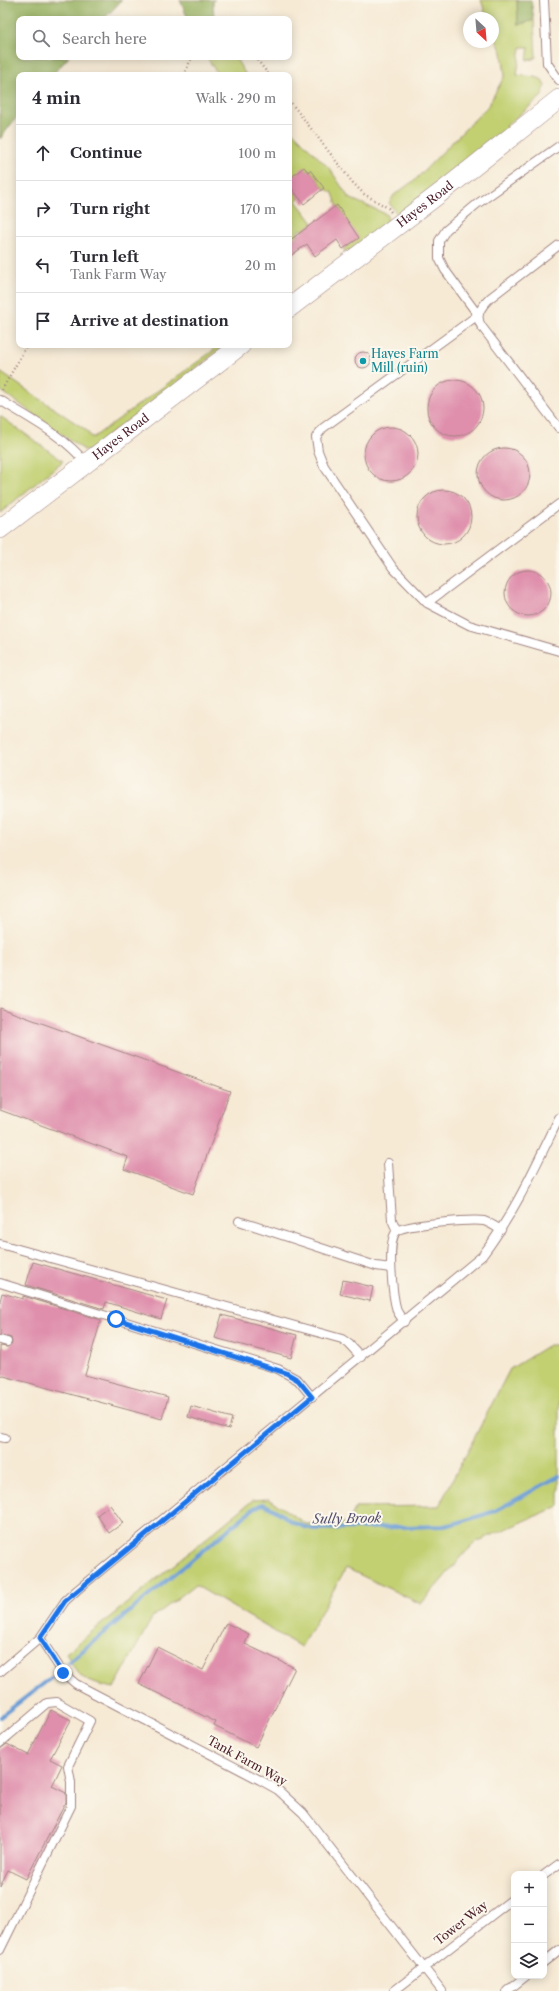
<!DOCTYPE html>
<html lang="en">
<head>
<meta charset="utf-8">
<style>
  body { margin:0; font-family:"Libre Caslon Text",serif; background:#f7f7f7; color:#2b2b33 }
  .controls { position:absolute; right:12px; bottom:12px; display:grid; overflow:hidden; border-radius:8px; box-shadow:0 2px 10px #0003 }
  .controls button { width:36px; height:36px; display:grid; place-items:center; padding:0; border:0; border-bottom:1px solid #e1e1e2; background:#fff; color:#2b2b33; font:20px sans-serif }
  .compass { position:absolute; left:463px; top:12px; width:36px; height:36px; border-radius:50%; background:#fff; box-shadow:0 2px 10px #0003; rotate:154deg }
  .stop { position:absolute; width:12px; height:12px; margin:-9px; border:3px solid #1a73e8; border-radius:50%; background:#fff }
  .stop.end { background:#1a73e8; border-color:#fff; box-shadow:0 1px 4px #0008 }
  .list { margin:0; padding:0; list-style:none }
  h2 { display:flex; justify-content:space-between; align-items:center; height:52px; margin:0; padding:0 16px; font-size:17px }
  h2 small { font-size:13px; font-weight:400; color:#7c7c81 }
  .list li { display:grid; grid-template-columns:26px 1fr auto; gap:12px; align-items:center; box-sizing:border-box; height:56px; padding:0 16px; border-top:1px solid #e1e1e2 }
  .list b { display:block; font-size:15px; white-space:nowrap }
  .list p { margin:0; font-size:13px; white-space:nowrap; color:#7c7c81 }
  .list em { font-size:13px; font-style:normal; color:#7c7c81 }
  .icon { flex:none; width:22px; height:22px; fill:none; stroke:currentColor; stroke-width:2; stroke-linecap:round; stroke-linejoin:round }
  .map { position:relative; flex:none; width:559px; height:1991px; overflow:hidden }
  .search { position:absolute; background:#fff; box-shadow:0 2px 10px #0003; left:16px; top:16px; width:276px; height:44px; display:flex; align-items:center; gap:10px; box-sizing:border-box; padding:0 14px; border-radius:8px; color:#7c7c81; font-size:15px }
  .panel { position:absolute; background:#fff; box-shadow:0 2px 10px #0003; left:16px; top:72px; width:276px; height:276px; border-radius:8px }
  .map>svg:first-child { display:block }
</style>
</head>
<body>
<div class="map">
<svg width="559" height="1991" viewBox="0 0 559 1991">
  <rect width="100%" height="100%" fill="#fbf7ec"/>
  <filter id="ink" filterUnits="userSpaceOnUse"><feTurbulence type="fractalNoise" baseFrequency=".025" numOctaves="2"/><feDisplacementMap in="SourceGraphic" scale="8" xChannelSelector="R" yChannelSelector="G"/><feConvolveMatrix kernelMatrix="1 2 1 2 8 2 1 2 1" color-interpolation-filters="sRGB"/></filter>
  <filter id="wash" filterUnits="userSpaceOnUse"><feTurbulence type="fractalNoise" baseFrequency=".012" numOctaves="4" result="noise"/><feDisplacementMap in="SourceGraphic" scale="16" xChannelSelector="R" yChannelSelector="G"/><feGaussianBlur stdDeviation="0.9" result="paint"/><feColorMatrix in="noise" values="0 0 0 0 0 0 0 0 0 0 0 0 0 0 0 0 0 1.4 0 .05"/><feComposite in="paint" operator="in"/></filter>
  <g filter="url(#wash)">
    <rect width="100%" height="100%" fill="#f6ead5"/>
    <path fill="#c2d072" stroke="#86784e" d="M481,0h36l1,25 16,-5 2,37 -3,2 -6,1 2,-13h-8l-4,28 18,2 6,2 4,7 -3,10 -36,30 2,3 -110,86 -9,-12 5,-8 21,-15 73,-74 17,-31 -3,-23 -9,-18v-16h-6z
      M207,57h28l11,18h-28z
      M289,128l41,41 19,29 37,16 3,8 -42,32 -4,-5 15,-11 -14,-21 1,-1 -8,-11 -4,-12 -9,-5 -14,-18 -21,9z
      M292,189l7,9 -3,3 17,22 -11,8 -1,-2 -4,3 2,2 -10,7v-49z
      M217,345h9l-139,107 -87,-62v-18l86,58 5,7h3l120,-87z
      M0,416l63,45 -63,52z
      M549,1345h10v161l-83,36 -11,11 -44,51 -75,-36 -45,79 -106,-62 -43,33 -38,70c-29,-6 -35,-9 -48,-35l187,-153 16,-1 37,25 42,-1 8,-16 83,-1 71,-137z"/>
    <path fill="#99b264" stroke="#726848" d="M0,0h122l-18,19h-85v38h50l-17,18h-33v39l-19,25z
      M180,0h35l-2,2 1,17h-26z
      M517,0h14l3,20 -16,5z"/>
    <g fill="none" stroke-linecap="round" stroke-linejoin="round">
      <path stroke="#6b9dd5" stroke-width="4" d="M69,1662l184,-153 9,-5c22,7 25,21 52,25l130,-3 13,-3 38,-12 64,-35
        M0,1717l51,-39"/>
    </g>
    <g id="blocks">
      <path fill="#df8fac" d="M304,167l4,5 2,-2 14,18 -20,16 -15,-19v-6z
        M337,205l22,33 -16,11 -6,-9 -22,16 -8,-12 -18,13v-16z
        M355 360a8 8 0 1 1 16 0a8 8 0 1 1-16 0Z
        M427 408a28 28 0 1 1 56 0a28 28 0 1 1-56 0Z
        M364 454a27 27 0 1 1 54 0a27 27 0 1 1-54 0Z
        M478 474a26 26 0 1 1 52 0a26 26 0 1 1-52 0Z
        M417 517a27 27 0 1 1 54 0a27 27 0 1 1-54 0Z
        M505 593a23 23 0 1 1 46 0a23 23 0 1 1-46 0Z
        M0,1008l230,83 -37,103 -69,-25 4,-12 -128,-47z
        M33,1262l134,38 -6,19 -55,-17 -2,7 -78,-24z
        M343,1280l30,7 -3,14 -30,-7z
        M2,1293l21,6v-3l78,24 -16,55 83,22 -6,22 -162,-44v-29l8,1 4,-4 -1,-5 -11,-3v-34z
        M222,1315l75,20 -6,23 -76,-20z
        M191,1406l41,12 -3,11 -41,-12z
        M110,1505l13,18 -14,10 -12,-18z
        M226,1623l23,11 -4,10 50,24 -39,79 -42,-21 2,-4 -77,-38 18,-37 46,23z
        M51,1710l20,10 -21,39 12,6 -10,21 14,7v9l-40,77 -18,-9 -8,16v-137l7,-5 21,11z"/>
    </g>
  </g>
  <g filter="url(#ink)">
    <use href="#blocks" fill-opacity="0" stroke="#a08480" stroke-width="1"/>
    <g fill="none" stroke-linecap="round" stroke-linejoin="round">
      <g stroke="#a08480" stroke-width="10">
        <path id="service" d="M544,0l3,63 12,17
          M559,146l-82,58 -31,26 -7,11v17l6,12 33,45 -155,113 -7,9 2,14 6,15 69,102 34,35 42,22 90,26
          M559,245l-69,53c-9,9 -16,18 -8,29l77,101
          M0,400c30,19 63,35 86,63
          M427,603l132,-99
          M388,1163l4,57 5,11
          M239,1221l137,45 15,2
          M0,1244l342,95 7,5 12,13
          M0,1283l278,86 20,11 14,17
          M404,1322c-2,-4 -5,-7 -7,-11 -4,-13 -11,-71 0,-80 9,-7 76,-12 87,-10 6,2 12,6 17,9
          M0,1340l7,2
          M0,1437l5,1
          M40,1638l23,35 13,11 184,96 18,10 25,23 139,178
          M0,1672l40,-34 25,-37 12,-11 405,-334c32,-42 54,-91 77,-138
          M0,1743l47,-40 10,-1 33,19 -22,45 3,16v24l-71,144
          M544,1875l15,-11
          M544,1962l15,-12
          M394,1991l120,-93
          M507,1991l19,-15"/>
      </g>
      <g stroke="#a08480" stroke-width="20">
        <g id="tertiary">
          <path id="s1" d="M289,308l159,-121 111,-88"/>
          <path id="s2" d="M0,529l241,-184"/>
        </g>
      </g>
      <path stroke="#a08480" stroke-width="2.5" stroke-dasharray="1 3" stroke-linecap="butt" d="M255,57l14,18
        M184,75l8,-18
        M289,100l64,83 11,11 24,14 3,4
        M2,390l25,-45"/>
      <use href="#service" stroke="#fff" stroke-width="8"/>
      <use href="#tertiary" stroke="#fff" stroke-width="19"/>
    </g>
  </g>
  <g fill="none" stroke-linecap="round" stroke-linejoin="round" filter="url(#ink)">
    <path stroke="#1a73e8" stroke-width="5" d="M63,1673l-23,-35 25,-37 247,-204 -14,-17 -12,-7 -170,-54"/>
  </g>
  <circle fill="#0f9aa8" stroke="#fbf7ec" stroke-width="1.5" cx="363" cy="361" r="4"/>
  <g text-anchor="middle" stroke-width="4" stroke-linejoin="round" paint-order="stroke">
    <g font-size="12" fill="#4a1f2b" stroke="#fbf7ec">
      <text dy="4" stroke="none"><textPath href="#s1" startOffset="171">Hayes Road</textPath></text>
      <text dy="4" stroke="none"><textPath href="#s2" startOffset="152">Hayes Road</textPath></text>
      <text transform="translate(247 1761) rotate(29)" y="4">Tank Farm Way</text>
      <text transform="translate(461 1923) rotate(-38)" y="4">Tower Way</text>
    </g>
    <g font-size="12" fill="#0d838f" stroke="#fbf7ec" text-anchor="start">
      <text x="371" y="358">Hayes Farm<tspan x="371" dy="14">Mill (ruin)</tspan></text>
    </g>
    <g font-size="13" font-style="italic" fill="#57516f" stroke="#fbf7ec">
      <text transform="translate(347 1518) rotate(-1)" y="5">Sully Brook</text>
    </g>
  </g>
</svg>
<div class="controls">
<button>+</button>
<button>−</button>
<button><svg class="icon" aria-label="layers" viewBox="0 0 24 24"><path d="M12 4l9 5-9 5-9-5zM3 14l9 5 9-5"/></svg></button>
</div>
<svg class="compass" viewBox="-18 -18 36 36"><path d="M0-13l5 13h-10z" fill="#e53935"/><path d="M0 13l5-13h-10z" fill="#7c7c81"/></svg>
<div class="stop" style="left:116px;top:1319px"></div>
<div class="stop end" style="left:63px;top:1673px"></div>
<div class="search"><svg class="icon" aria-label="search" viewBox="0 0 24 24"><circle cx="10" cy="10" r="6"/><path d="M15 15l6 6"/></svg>Search here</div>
<section class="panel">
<h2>4 min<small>Walk · 290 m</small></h2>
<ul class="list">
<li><svg class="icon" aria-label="ahead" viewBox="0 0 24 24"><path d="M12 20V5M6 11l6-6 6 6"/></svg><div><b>Continue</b></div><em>100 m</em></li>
<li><svg class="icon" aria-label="right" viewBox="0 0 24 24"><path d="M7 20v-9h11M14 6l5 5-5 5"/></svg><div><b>Turn right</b></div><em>170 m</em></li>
<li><svg class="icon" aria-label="left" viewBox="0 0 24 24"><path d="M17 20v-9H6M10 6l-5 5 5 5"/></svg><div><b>Turn left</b><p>Tank Farm Way</p></div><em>20 m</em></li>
<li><svg class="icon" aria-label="arrive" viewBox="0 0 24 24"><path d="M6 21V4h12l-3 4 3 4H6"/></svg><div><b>Arrive at destination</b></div></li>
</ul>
</section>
</div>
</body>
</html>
